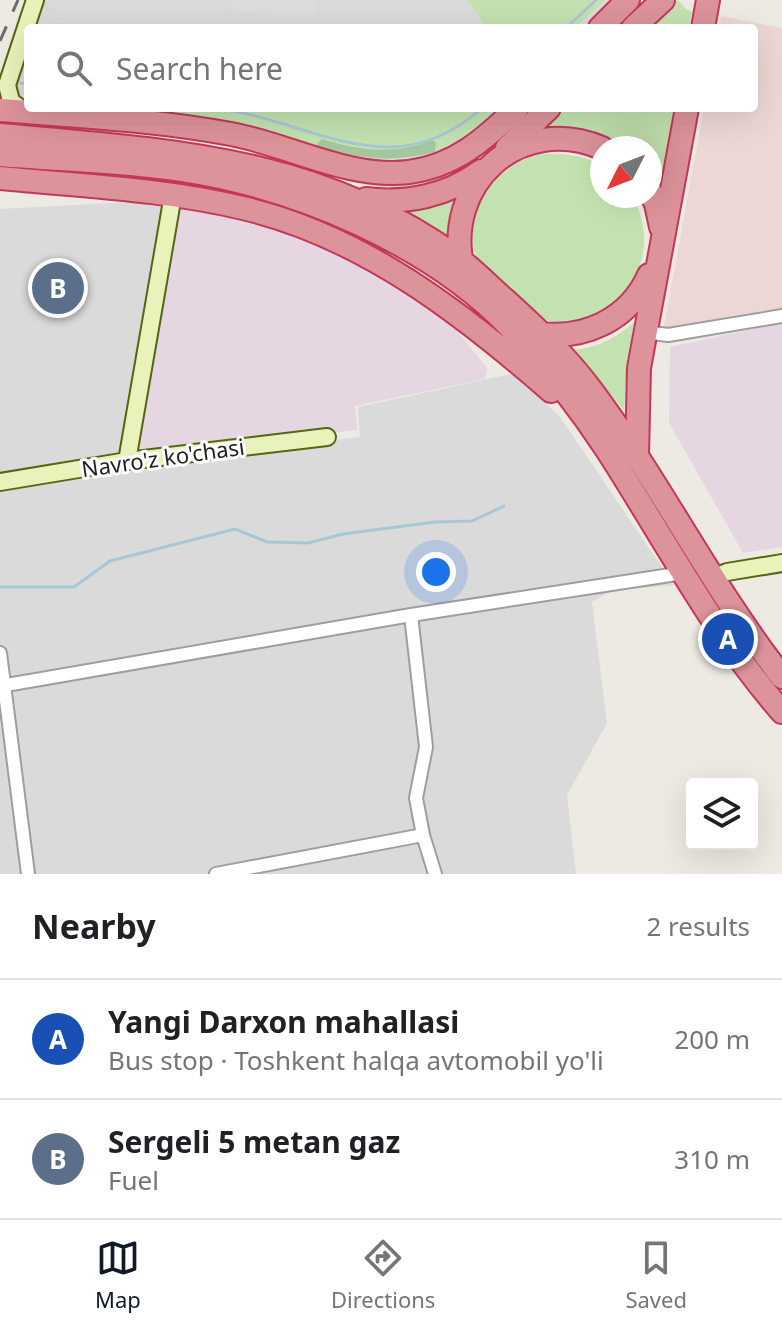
<!DOCTYPE html>
<html lang="en">
<head>
<meta charset="utf-8">
<style>
  body { margin:0; font-family:"Noto Sans",sans-serif; background:#f2f2f2; color:#202124 }
  .controls { position:absolute; right:24px; bottom:24px; display:grid; overflow:hidden; border-radius:8px; box-shadow:0 8px 32px #0002 }
  .controls button { width:72px; height:72px; display:grid; place-items:center; padding:0; border:0; border-bottom:2px solid #e0e0e0; background:#fff; color:#202124; font:40px sans-serif }
  .compass { position:absolute; left:590px; top:136px; width:72px; height:72px; border-radius:50%; background:#fff; box-shadow:0 8px 32px #0002; rotate:228deg }
  .you { position:absolute; left:436px; top:572px; width:28px; height:28px; margin:-20px; border:6px solid #fff; border-radius:50%; background:#1a73e8; box-shadow:0 0 0 12px #1a73e833 }
  .badge { display:grid; place-items:center; width:52px; height:52px; border-radius:50%; background:#111827; color:#fff; font-size:26px; font-weight:700 }
  .pin { position:absolute; translate:-50% -50%; border:4px solid #fff; box-shadow:0 2px 8px #0006 }
  .list { margin:0; padding:0; list-style:none }
  h2 { display:flex; justify-content:space-between; align-items:center; height:104px; margin:0; padding:0 32px; font-size:34px }
  h2 small { font-size:26px; font-weight:400; color:#757577 }
  .list li { display:grid; grid-template-columns:52px 1fr auto; gap:24px; align-items:center; box-sizing:border-box; height:120px; padding:0 32px; border-top:2px solid #e0e0e0 }
  .list b { display:block; font-size:30px; white-space:nowrap }
  .list p { margin:0; font-size:26px; white-space:nowrap; color:#757577 }
  .list em { font-size:26px; font-style:normal; color:#757577 }
  .icon { flex:none; width:44px; height:44px; fill:none; stroke:currentColor; stroke-width:2; stroke-linecap:round; stroke-linejoin:round }
  .map { position:relative; flex:none; width:782px; height:874px; overflow:hidden }
  .search { position:absolute; background:#fff; box-shadow:0 8px 32px #0002; left:24px; right:24px; top:24px; height:88px; display:flex; align-items:center; gap:20px; box-sizing:border-box; padding:0 28px; border-radius:8px; color:#757577; font-size:30px }
  .sheet { height:344px; background:#fff }
  nav { display:flex; justify-content:space-around; align-items:center; box-sizing:border-box; height:112px; border-top:2px solid #e0e0e0; background:#fff; font-size:22px; color:#757577 }
  nav a { display:grid; justify-items:center; gap:4px }
  nav .on { color:#111827 }
  .map>svg:first-child { display:block }
</style>
</head>
<body>
<div class="map">
<svg width="782" height="874" viewBox="0 0 782 874">
  <rect width="100%" height="100%" fill="#edeae3"/>
  <path fill="#dbdada" d="M35,0h593l-28,28h-572v80h489l-105,63 -138,-27 -249,-32 -18,-27z
    M169,200l-47,267 238,-30 -2,-30 158,-34 44,44 114,168 -63,6 -19,11 15,121 -40,72 9,79h-576v-665z"/>
  <path fill="#ecd7d4" d="M721,16l61,12v280l-113,19 -5,-1 40,-218h50v-80h-36z"/>
  <path fill="#e5d6e1" d="M173,205l89,19 94,39 99,65 32,40 -2,11 -130,27 2,24 -222,26 20,-99 -2,-36z
    M782,323v224l-39,6 -74,-130 1,-76z"/>
  <path fill="#c3e2af" d="M466,0h139l-30,28h-90l-7,-15z
    M678,0l8,9 6,3 -3,16h-40z
    M127,108h371c-85,83 -147,44 -244,20 -42,-11 -85,-16 -127,-20z
    M524,108h13c-22,21 -43,45 -70,60 -67,40 -130,10 -196,-11 -31,-10 -64,-15 -96,-20l-8,-8 229,50z
    M567,108h108l-14,82 -11,-17v-25h-23l-19,-11 -23,-8 -17,-2 -21,1z
    M541,154c22,-1 41,1 61,12v30h30c25,41 10,95 -33,118 -18,9 -33,13 -53,6l-68,-59c-21,-47 17,-96 63,-107z
    M0,166c63,5 128,6 190,16 106,19 203,65 285,134l-151,-88 -324,-56z
    M453,201l-5,21 1,18 -45,-28 29,-4z
    M634,322l-7,48 -3,40 -51,-60c24,-2 44,-12 61,-28z"/>
  <path fill="#a5c79d" d="M322,139c38,12 73,16 111,1l3,3 -1,9c-40,11 -80,7 -120,-6z"/>
  <path fill="#ddd" d="M233,0h82v15l-5,3 -80,-8z"/>
  <g fill="none" stroke-linecap="round" stroke-linejoin="round">
    <path stroke="#a8c7d6" stroke-width="3" d="M566,28l30,-28
      M21,83l7,1
      M213,108c99,11 178,82 269,0
      M0,587h74l36,-26 125,-32 32,13 41,1 35,-9 92,-12 37,-1 32,-15"/>
    <g stroke="#9e9e9e" stroke-width="16">
      <path id="street" d="M645,332l23,3 114,-19
        M411,615l15,132 -10,51 7,37 12,39
        M0,653l28,221
        M0,686l411,-71 272,-42
        M216,874l207,-39"/>
    </g>
    <g stroke="#561" stroke-width="20">
      <path id="secondary" d="M25,112l-14,-11 -4,-16 28,-85
        M127,461l46,-266
        M0,482l127,-21 200,-24
        M713,578l14,-6 55,-9"/>
    </g>
    <g stroke="#c4375a" stroke-width="26">
      <path id="highway" d="M600,28l28,-28
        M633,28l30,-28
        M703,28l5,-28
        M0,110c77,6 155,10 231,24 59,11 117,45 178,38 46,-6 76,-33 108,-64
        M0,135c167,15 319,21 459,124 16,12 30,27 45,40 32,29 62,57 88,92 68,91 119,195 190,286
        M507,148l42,-40
        M0,155c60,5 122,6 181,15 114,17 248,73 329,157 36,38 69,80 97,123 57,88 106,183 175,262
        M0,178c82,8 166,11 247,31 116,28 215,104 304,182
        M650,191l6,13 5,23
        M366,199c40,5 81,-3 115,-28
        M463,269c-21,-86 57,-156 139,-121
        M536,333c47,8 93,-13 113,-58
        M637,455l2,-87 48,-260"/>
    </g>
    <use href="#street" stroke="#fff" stroke-width="12"/>
    <use href="#secondary" stroke="#eaf2bc" stroke-width="16"/>
    <use href="#highway" stroke="#dc939a" stroke-width="22"/>
    <path stroke="#6b6b6b" stroke-width="3" stroke-dasharray="16 16" stroke-linecap="butt" d="M0,41l18,-41"/>
  </g>
  <g text-anchor="middle" stroke-width="6" stroke-linejoin="round" paint-order="stroke">
    <g font-size="22" fill="#1d1d1d" stroke="#fff">
      <text transform="translate(163 458) rotate(-8)" y="8">Navro'z ko'chasi</text>
    </g>
  </g>
</svg>
<div class="controls">
<button><svg class="icon" aria-label="layers" viewBox="0 0 24 24"><path d="M12 4l9 5-9 5-9-5zM3 14l9 5 9-5"/></svg></button>
</div>
<svg class="compass" viewBox="-18 -18 36 36"><path d="M0-13l5 13h-10z" fill="#e53935"/><path d="M0 13l5-13h-10z" fill="#757577"/></svg>
<div class="you"></div>
<div class="pin badge" style="left:728px;top:639px;background:#1a4fb4">A</div>
<div class="pin badge" style="left:58px;top:288px;background:#5c6f8a">B</div>
<div class="search"><svg class="icon" aria-label="search" viewBox="0 0 24 24"><circle cx="10" cy="10" r="6"/><path d="M15 15l6 6"/></svg>Search here</div>
</div>
<section class="sheet">
<h2>Nearby<small>2 results</small></h2>
<ul class="list">
<li><span class="badge" style="background:#1a4fb4">A</span><div><b>Yangi Darxon mahallasi</b><p>Bus stop · Toshkent halqa avtomobil yo'li</p></div><em>200 m</em></li>
<li><span class="badge" style="background:#5c6f8a">B</span><div><b>Sergeli 5 metan gaz</b><p>Fuel</p></div><em>310 m</em></li>
</ul>
</section>
<nav>
<a class="on"><svg class="icon" aria-label="map" viewBox="0 0 24 24"><path d="M3 6l6-2 6 2 6-2v14l-6 2-6-2-6 2zM9 4v14M15 6v14"/></svg>Map</a>
<a><svg class="icon" aria-label="directions" viewBox="0 0 24 24"><path d="M12 3l9 9-9 9-9-9zM9 14v-3h6M13 9l2 2-2 2"/></svg>Directions</a>
<a><svg class="icon" aria-label="saved" viewBox="0 0 24 24"><path d="M7 4h10v16l-5-4-5 4z"/></svg>Saved</a>
</nav>
</body>
</html>
